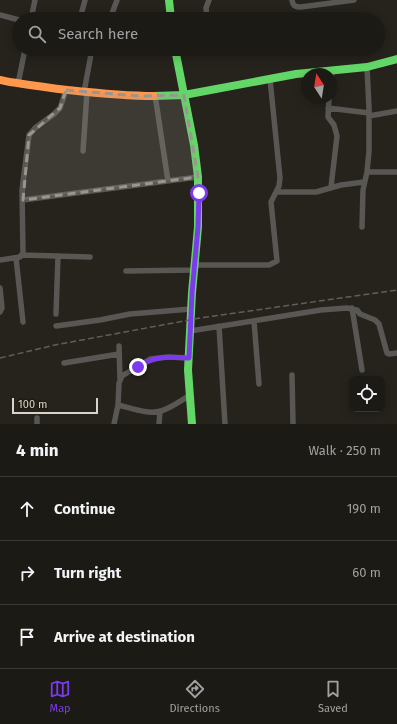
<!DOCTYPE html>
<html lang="en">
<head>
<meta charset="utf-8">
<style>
  body { margin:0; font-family:"Fira Sans",sans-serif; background:#25231e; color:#f1f3f6 }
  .controls { position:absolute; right:12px; bottom:12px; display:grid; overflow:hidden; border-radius:8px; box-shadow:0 2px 10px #0003 }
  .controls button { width:36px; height:36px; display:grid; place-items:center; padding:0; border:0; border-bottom:1px solid #3a3834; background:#1c1a15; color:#f1f3f6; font:20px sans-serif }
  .compass { position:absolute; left:301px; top:68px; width:36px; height:36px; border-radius:50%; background:#1c1a15; box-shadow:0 2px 10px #0003; rotate:348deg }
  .scale { position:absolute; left:12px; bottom:10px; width:86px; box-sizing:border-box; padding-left:4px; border:2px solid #d8d4cd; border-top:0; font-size:11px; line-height:14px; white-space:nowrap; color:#d8d4cd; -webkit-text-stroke:3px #201910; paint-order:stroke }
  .stop { position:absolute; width:12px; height:12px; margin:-9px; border:3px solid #7c3aed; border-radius:50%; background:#fff }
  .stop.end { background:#7c3aed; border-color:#fff; box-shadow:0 1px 4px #0008 }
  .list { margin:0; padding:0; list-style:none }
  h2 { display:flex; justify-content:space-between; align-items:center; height:52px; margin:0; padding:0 16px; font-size:17px }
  h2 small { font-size:13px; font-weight:400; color:#a0a1a0 }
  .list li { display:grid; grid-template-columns:26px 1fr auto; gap:12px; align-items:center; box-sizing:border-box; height:64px; padding:0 16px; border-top:1px solid #3a3834 }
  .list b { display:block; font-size:15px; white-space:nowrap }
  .list em { font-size:13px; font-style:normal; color:#a0a1a0 }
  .icon { flex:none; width:22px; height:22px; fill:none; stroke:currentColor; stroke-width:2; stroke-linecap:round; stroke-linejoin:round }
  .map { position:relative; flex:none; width:397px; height:424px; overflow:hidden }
  .search { position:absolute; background:#1c1a15; box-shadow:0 2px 10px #0003; left:12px; right:12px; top:12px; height:44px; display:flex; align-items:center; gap:10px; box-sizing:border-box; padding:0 14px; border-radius:22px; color:#a0a1a0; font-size:15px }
  .sheet { height:244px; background:#1c1a15 }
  nav { display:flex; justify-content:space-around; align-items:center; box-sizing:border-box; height:56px; border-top:1px solid #3a3834; background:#1c1a15; font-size:11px; color:#a0a1a0 }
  nav a { display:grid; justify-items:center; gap:2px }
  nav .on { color:#7c3aed }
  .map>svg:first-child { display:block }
</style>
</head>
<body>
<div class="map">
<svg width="397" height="424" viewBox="0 0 397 424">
  <rect width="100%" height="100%" fill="#26221c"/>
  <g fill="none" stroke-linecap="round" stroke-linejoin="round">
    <path stroke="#595753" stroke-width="5.5" d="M292,0c1,6 3,7 9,7l53,-7
      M0,15l19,5
      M31,19l4,-19
      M80,19l5,-19
      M110,19l7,-19
      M207,19l-1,-11 3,-8
      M209,49v4
      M331,81l1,-10
      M18,84l7,-35
      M84,92l8,-43
      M155,95l13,86
      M329,98l-1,19 6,8 3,11 -6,51
      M328,108l41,5
      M369,116l28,-5
      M83,151l4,-59
      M367,172h30
      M276,192h40l25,-7 23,-3
      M23,200l175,-23
      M362,227l1,-37 4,-18 2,-21v-43l-2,-41
      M22,255l68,2
      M16,258l7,64
      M0,260l20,-3 3,-4 -1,-63 7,-55 6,-7 19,-14 6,-6 6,-18
      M194,265h75l8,-4 -6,-59 8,-16 1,-8 -10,-99
      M126,271l68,-1
      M0,288l2,20 -2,4
      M352,308l10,62
      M56,314l2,-58
      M254,321l5,63
      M56,326l44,-6 30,-6 61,-5
      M219,326l6,98
      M190,331l131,-21 26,-2 10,2 3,4 15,6 4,4 8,29 2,1 8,-1
      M119,346l1,33
      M64,363l55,-9
      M292,375l1,49
      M118,405c13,3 30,10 43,6 10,-3 19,-10 28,-15
      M37,418v6
      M114,424l4,-19 1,-22 3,-7 28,-17 18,-2 21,1
      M159,424l1,-13"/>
    <path stroke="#63d668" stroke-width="8" d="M169,0l2,19
      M175,49l19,96 4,32v50l-6,66 -4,77 4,54
      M154,96l30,-1 112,-21 71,-7 30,-8"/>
    <path stroke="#ff974d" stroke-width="8" d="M0,80c22,5 45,7 68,10 28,3 57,6 86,6"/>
    <path stroke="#615e59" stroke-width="1.5" stroke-dasharray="6 3" stroke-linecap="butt" d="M0,358l55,-13 145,-27 197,-28"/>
  </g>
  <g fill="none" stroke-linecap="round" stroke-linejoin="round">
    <path stroke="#7c3aed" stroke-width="5" d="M138,367c17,-12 30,-10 51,-9l3,-65 6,-66 1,-34"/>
  </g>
  <path fill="#9a968f" fill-opacity="0.2" stroke="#9a968f" stroke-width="3" stroke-dasharray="8 5" stroke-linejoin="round" d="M66,90l73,6 45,-1 14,82 -175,23 6,-65 31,-27z"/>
</svg>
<div class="controls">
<button><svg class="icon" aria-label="locate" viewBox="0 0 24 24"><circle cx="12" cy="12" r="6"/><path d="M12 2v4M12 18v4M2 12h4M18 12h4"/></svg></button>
</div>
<svg class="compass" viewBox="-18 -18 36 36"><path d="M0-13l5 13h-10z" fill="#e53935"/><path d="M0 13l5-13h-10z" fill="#a0a1a0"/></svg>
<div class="scale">100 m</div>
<div class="stop" style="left:199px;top:193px"></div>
<div class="stop end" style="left:138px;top:367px"></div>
<div class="search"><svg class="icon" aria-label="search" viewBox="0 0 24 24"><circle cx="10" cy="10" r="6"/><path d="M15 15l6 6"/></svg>Search here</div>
</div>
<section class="sheet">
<h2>4 min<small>Walk · 250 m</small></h2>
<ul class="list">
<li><svg class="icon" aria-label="ahead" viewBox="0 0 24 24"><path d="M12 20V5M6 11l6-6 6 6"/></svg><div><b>Continue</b></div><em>190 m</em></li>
<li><svg class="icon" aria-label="right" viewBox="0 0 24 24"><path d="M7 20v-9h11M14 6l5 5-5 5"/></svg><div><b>Turn right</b></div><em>60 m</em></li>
<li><svg class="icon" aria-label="arrive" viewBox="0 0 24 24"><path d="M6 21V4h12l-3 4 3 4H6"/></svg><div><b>Arrive at destination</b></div></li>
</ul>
</section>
<nav>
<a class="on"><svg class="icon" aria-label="map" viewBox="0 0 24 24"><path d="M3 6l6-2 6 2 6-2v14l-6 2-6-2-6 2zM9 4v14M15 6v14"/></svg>Map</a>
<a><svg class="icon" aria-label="directions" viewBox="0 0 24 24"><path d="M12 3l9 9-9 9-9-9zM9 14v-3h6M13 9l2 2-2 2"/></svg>Directions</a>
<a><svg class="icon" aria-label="saved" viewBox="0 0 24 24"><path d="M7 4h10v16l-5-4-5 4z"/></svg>Saved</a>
</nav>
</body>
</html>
